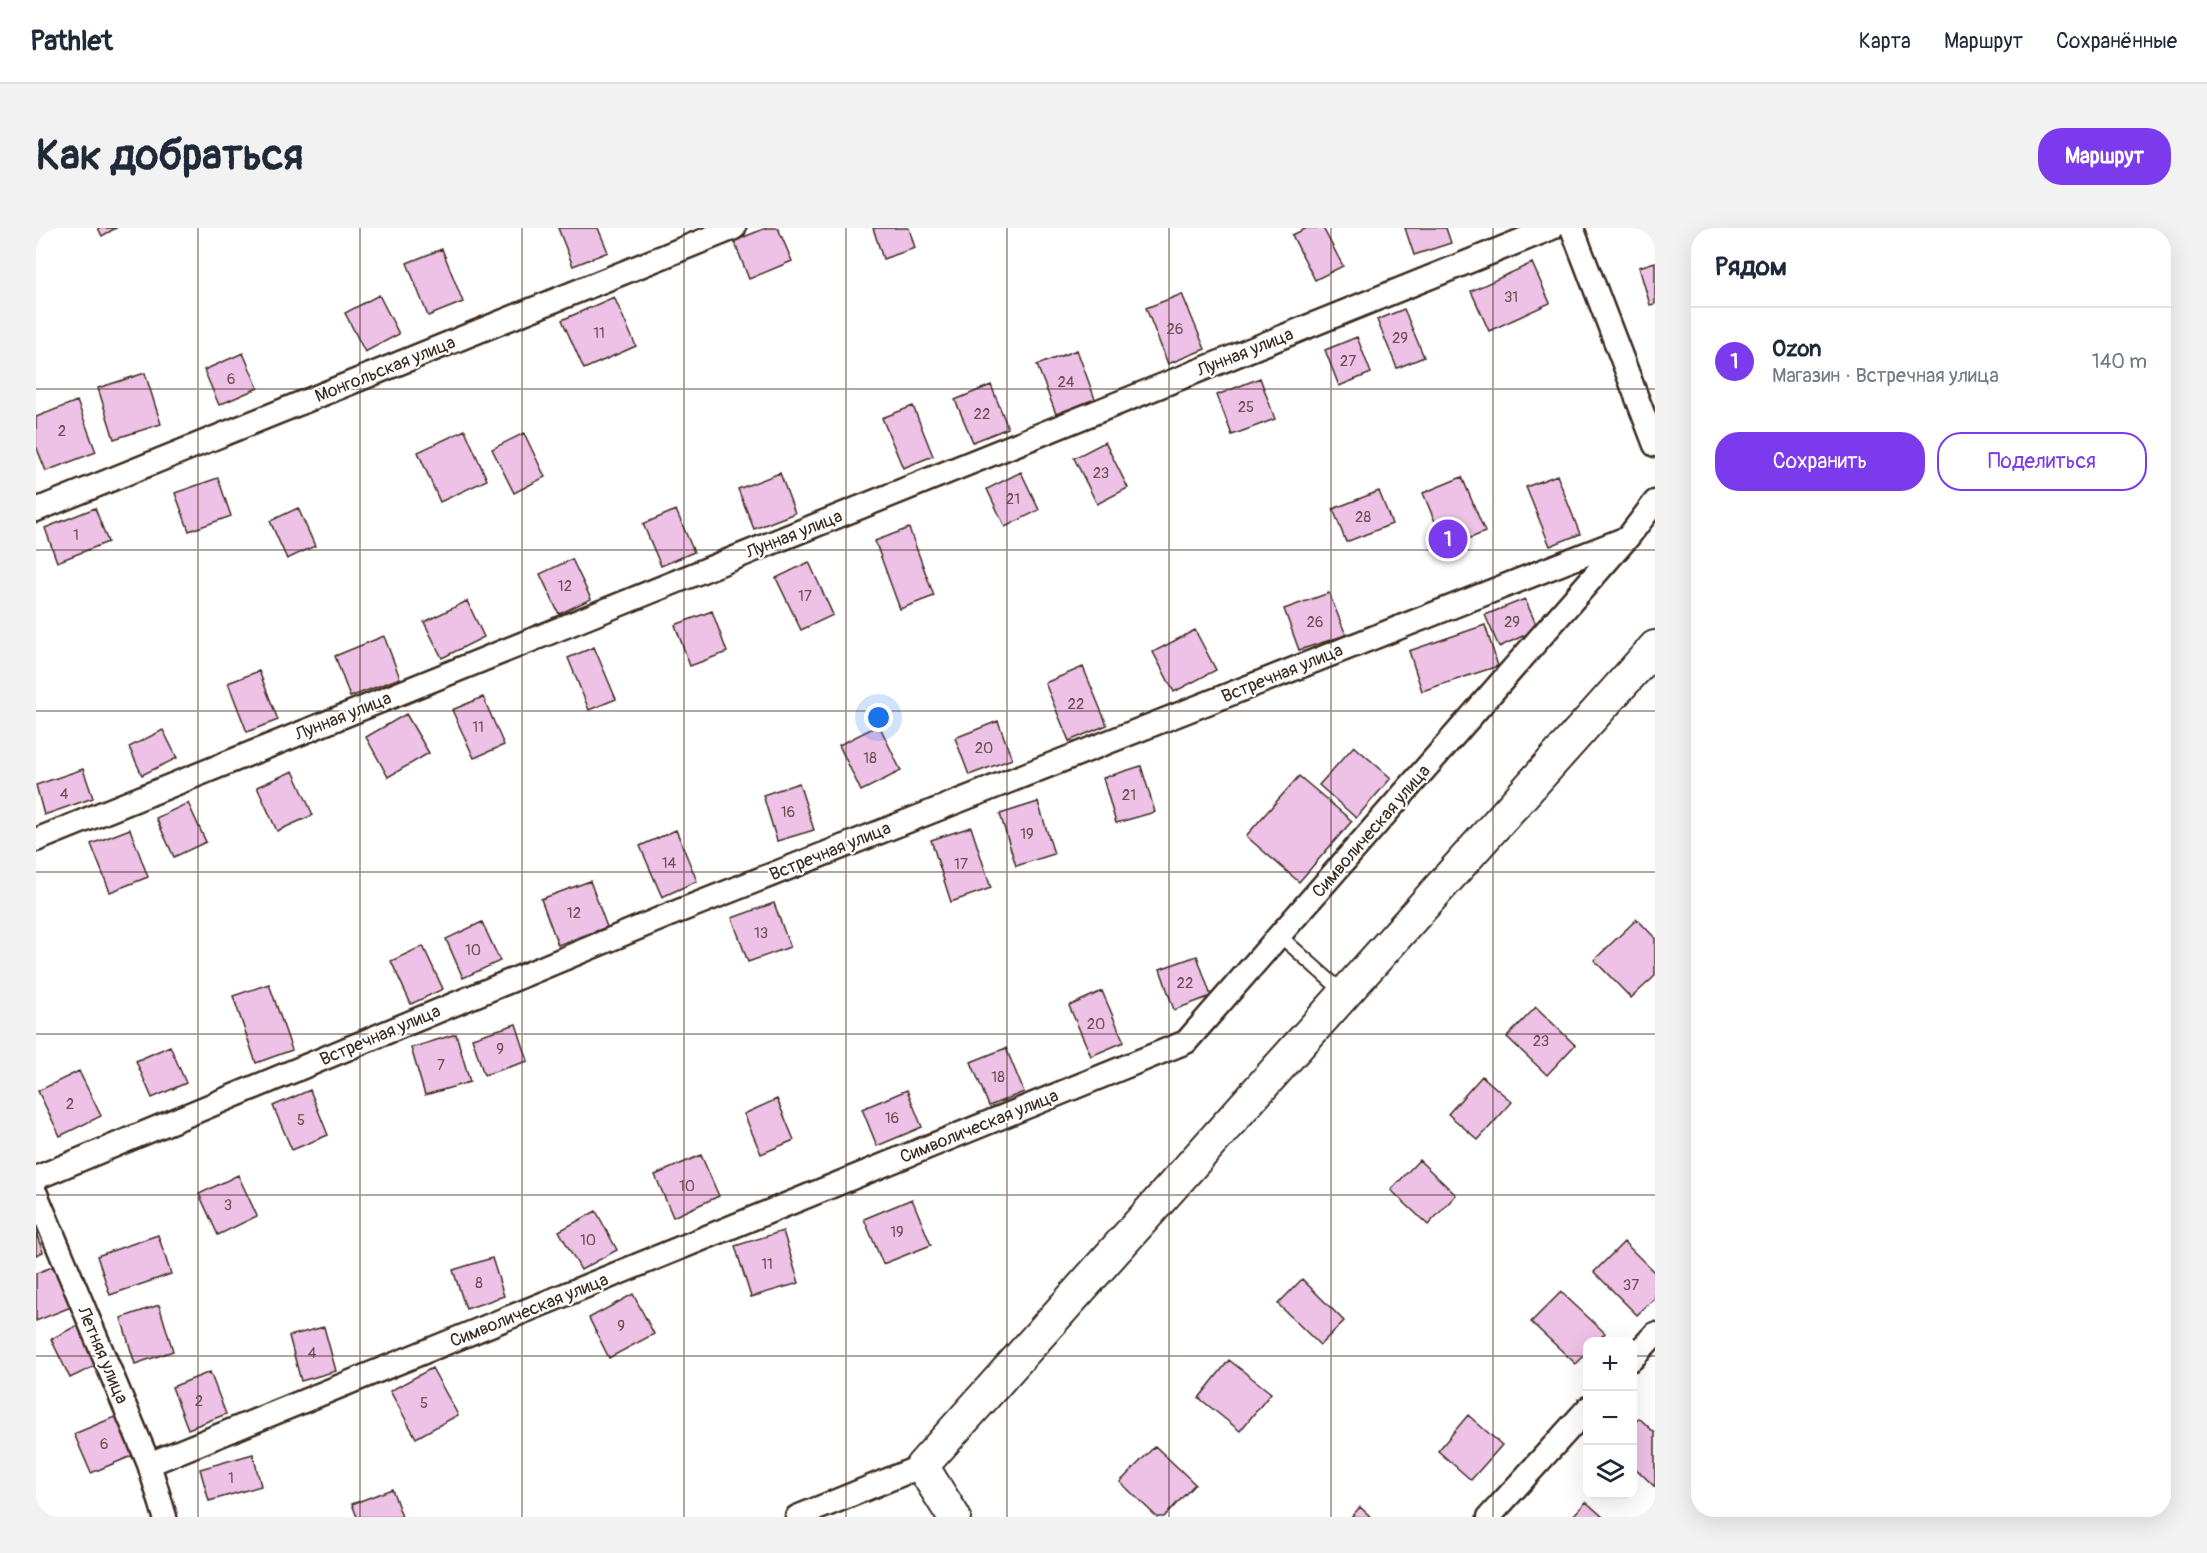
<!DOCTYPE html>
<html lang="ru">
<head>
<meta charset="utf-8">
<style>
  body { margin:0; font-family:Pangolin,sans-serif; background:#f2f2f3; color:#1f2937 }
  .controls { position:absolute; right:18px; bottom:18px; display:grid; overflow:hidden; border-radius:12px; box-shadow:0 6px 24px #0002 }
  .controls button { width:54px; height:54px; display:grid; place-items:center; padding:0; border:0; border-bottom:2px solid #e0e1e3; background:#fff; color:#1f2937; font:30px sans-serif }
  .you { position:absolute; left:843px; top:490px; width:21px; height:21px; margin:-15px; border:4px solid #fff; border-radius:50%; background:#1a73e8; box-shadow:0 0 0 9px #1a73e833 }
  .badge { display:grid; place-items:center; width:39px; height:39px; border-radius:50%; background:#7c3aed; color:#fff; font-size:20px; font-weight:700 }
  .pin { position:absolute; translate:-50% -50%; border:3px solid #fff; box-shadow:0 2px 6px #0006 }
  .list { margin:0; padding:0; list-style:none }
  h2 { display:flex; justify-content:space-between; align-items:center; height:78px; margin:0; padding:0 24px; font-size:26px }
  h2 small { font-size:20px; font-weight:400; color:#747a83 }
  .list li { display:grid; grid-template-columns:39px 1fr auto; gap:18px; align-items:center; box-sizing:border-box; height:108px; padding:0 24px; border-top:2px solid #e0e1e3 }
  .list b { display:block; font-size:22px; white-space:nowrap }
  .list p { margin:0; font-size:20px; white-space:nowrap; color:#747a83 }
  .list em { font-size:20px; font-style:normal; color:#747a83 }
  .actions { display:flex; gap:12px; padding:18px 24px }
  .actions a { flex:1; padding:14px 0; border:2px solid #7c3aed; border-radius:24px; text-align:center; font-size:21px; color:#7c3aed }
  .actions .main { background:#7c3aed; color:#fff }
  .icon { flex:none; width:33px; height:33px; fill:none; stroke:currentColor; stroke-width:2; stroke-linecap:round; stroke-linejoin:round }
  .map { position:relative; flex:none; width:1619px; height:1289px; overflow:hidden; border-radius:24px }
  header { display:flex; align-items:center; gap:36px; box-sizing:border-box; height:84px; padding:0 30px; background:#fff; border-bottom:2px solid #e0e1e3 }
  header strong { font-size:28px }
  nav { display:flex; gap:33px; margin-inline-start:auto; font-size:21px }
  .intro { display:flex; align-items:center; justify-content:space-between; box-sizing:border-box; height:144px; padding:0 36px }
  h1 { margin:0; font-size:42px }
  .button { padding:15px 27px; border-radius:24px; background:#7c3aed; color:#fff; font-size:21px; font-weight:700 }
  main { display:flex; gap:36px; padding:0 36px }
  aside { flex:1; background:#fff; border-radius:24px; box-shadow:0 6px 24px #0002 }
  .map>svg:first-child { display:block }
</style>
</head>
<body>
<header>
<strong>Pathlet</strong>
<nav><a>Карта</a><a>Маршрут</a><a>Сохранённые</a></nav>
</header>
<div class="intro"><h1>Как добраться</h1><a class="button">Маршрут</a></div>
<main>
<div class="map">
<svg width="1619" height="1289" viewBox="0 0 1619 1289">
  <rect width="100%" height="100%" fill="#fff"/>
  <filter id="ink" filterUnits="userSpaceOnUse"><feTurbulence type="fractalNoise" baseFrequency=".0167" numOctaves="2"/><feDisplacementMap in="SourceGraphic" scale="12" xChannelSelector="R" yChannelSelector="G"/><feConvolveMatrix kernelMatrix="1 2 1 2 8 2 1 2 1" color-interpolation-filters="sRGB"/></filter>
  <g filter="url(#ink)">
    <path fill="#eec1e6" stroke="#3b2a1e" stroke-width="1.5" d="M62,0h18l-14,8z
      M522,0h40l10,24 -35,14z
      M730,0h12l14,33 -43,18 -15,-38z
      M837,0h36l6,20 -32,11z
      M1271,0h16l20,38 -28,14 -23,-45z
      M1369,0h41l5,15 -37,12z
      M406,21l21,53 -35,14 -21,-53z
      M1619,34v42l-5,1 -11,-38z
      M1496,35l18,40 -61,28 -18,-40z
      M1146,66l23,55 -37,15 -22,-56z
      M343,67l20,39 -34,18 -20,-39z
      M578,69l22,49 -52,23 -22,-49z
      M1368,81l20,48 -27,11 -20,-48z
      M1321,109l14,36 -32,13 -14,-36z
      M1041,122l18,49 -39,15 -19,-49z
      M207,125l15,35 -39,17 -15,-35z
      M109,145l16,51 -47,15 -16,-51z
      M1224,150l15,41 -43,16 -15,-40z
      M955,157l17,43 -35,14 -18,-42z
      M41,173l19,51 -50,19 -10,-25v-29z
      M877,178l20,50 -30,12 -21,-50z
      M429,202l22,50 -47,22 -22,-50z
      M488,205l21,44 -31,16 -22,-44z
      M1069,214l23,46 -31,16 -23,-46z
      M985,244l18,38 -34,17 -18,-38z
      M744,245l15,40 -41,16 -16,-40z
      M1521,247l23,59 -30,12 -24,-59z
      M1426,249l23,55 -39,16 -23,-55z
      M182,250l13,38 -42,15 -14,-38z
      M1343,263l13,33 -46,18 -13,-33z
      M59,280l13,34 -51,20 -12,-34z
      M262,280l17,38 -28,13 -17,-38z
      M640,282l18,42 -33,14 -18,-42z
      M873,300l25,68 -34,13 -25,-68z
      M536,331l19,40 -32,15 -19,-40z
      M773,334l24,53 -32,15 -25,-52z
      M1293,365l17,42 -47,15 -15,-41z
      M1489,371l13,30 -39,18 -14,-32z
      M431,373l17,36 -42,21 -18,-36z
      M676,383l15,41 -37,14 -15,-41z
      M1449,397l13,41 -76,25 -13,-40z
      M1159,402l21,40 -42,22 -21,-40z
      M348,408l16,42 -50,19 -15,-41z
      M558,419l22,52 -27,11 -21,-52z
      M1047,439l24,58 -38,16 -24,-58z
      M223,443l19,49 -31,12 -19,-49z
      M447,469l21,48 -30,13 -22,-48z
      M370,486l23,39 -41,24 -22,-40z
      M962,493l14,38 -43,16 -14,-37z
      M843,497l22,46 -40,20 -22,-46z
      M127,502l14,28 -35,17 -13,-28z
      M1318,518l37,32 -35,40 -37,-33z
      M1105,538l14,46 -39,11 -13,-45z
      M47,541l10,29 -49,17 -8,-30z
      M257,543l20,44 -36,16 -20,-44z
      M1263,548l53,45 -53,61 -53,-46z
      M763,555l15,47 -37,11 -14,-46z
      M1002,574l16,52 -38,12 -16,-52z
      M152,575l18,39 -32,15 -18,-39z
      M935,599l20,61 -40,14 -20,-62z
      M94,601l18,48 -38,15 -19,-48z
      M640,602l21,51 -35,16 -22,-51z
      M554,653l17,46 -49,18 -17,-46z
      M738,675l16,44 -42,15 -16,-44z
      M1601,691l18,19v38l-24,22 -37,-38z
      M446,694l18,39 -37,17 -17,-39z
      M387,718l20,43 -32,15 -20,-43z
      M1161,728l14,40 -37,14 -14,-41z
      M233,756l23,66 -36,13 -23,-67z
      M1066,763l22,51 -33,14 -22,-50z
      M1500,779l39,38 -28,30 -40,-38z
      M480,796l12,37 -44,14 -12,-37z
      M420,806l14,48 -45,13 -14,-47z
      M134,818l16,37 -34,15 -16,-37z
      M970,820l18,44 -35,14 -18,-44z
      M43,843l22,45 -41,20 -22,-45z
      M1446,848l30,26 -34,38 -30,-26z
      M274,862l18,45 -36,15 -19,-44z
      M871,862l15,37 -45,19 -15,-37z
      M741,871l17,41 -33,14 -17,-40z
      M665,927l18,41 -46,21 -18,-42z
      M1383,932l37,35 -28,30 -37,-35z
      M202,947l19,41 -39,19 -19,-41z
      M876,971l19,46 -48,19 -19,-45z
      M560,983l21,39 -36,20 -22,-39z
      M747,1003l16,52 -48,14 -16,-51z
      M0,1005l7,19 -7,3z
      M122,1007l13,39 -61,21 -13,-39z
      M1588,1014l31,31v25l-18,17 -43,-43z
      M456,1030l12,38 -38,13 -13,-39z
      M19,1038l16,41 -35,14v-48z
      M1266,1051l42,42 -24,24 -42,-41z
      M1525,1064l44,41 -8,9h-9v10l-12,12 -45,-42z
      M597,1066l21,40 -45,24 -20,-40z
      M123,1077l14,46 -38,13 -14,-46z
      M42,1097l19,40 -27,13 -19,-39z
      M288,1099l12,44 -35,10 -12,-45z
      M1193,1132l42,33 -31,38 -41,-33z
      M396,1140l26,47 -42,23 -26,-47z
      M174,1144l16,42 -38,15 -16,-42z
      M1432,1187l34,30 -31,35 -33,-29z
      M81,1188l17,39 -43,18 -17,-39z
      M1603,1190l16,15v54l-23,-22v-40z
      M1119,1218l40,38 -31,33h-7l-37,-35z
      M217,1226l8,32 -52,15 -9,-32z
      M356,1261l10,28h-45l-5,-13z
      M1550,1274l17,15h-31z
      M1324,1279l11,10h-20z"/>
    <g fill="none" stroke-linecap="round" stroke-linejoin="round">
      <g stroke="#3b2a1e" stroke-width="16">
        <path id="lane" d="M1243,707l65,58"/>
      </g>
      <g stroke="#3b2a1e" stroke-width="27">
        <path id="street" d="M1536,0l83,217
          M0,282l698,-282
          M0,612l1516,-612
          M0,950l633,-263 955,-376
          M0,966l113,270 16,53
          M1596,1131l23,-25
          M113,1236l1037,-422 443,-506 26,-34
          M761,1289l125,-51
          M1453,1289l99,-109"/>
      </g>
      <g stroke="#3b2a1e" stroke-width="36">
        <path id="secondary" d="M918,1289l-32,-51 733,-819"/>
      </g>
      <use href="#lane" stroke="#fff" stroke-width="12"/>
      <use href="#street" stroke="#fff" stroke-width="22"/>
      <use href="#secondary" stroke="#fff" stroke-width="32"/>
    </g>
  </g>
  <path fill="none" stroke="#3b2a1e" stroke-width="1.5" stroke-opacity="0.55" d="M162,0v1289M324,0v1289M486,0v1289M648,0v1289M810,0v1289M971,0v1289M1133,0v1289M1295,0v1289M1457,0v1289M0,161h1619M0,322h1619M0,483h1619M0,644h1619M0,806h1619M0,967h1619M0,1128h1552M1596,1128h23"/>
  <g text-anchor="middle" stroke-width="4.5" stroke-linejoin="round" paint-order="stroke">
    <g font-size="15" fill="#685050">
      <text x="1475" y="74">31</text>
      <text x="1139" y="106">26</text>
      <text x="563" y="110">11</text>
      <text x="1364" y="115">29</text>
      <text x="1312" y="138">27</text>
      <text x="195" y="156">6</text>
      <text x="1030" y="159">24</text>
      <text x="1210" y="184">25</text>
      <text x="946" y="191">22</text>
      <text x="26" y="208">2</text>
      <text x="1065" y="250">23</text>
      <text x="977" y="276">21</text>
      <text x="1327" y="294">28</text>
      <text x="40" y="312">1</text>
      <text x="529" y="363">12</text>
      <text x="769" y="373">17</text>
      <text x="1279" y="399">26</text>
      <text x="1476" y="399">29</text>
      <text x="1040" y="481">22</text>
      <text x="442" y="504">11</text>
      <text x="948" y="525">20</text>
      <text x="834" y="535">18</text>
      <text x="28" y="571">4</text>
      <text x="1093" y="572">21</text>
      <text x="752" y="589">16</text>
      <text x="991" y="611">19</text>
      <text x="633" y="640">14</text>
      <text x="925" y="641">17</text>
      <text x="538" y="690">12</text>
      <text x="725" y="710">13</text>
      <text x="437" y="727">10</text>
      <text x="1149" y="760">22</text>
      <text x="1060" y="801">20</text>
      <text x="1505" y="818">23</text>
      <text x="464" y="826">9</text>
      <text x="405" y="842">7</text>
      <text x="962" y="854">18</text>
      <text x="34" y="881">2</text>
      <text x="856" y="895">16</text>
      <text x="265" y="897">5</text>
      <text x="651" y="963">10</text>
      <text x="192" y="982">3</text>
      <text x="861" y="1009">19</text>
      <text x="552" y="1017">10</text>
      <text x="731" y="1041">11</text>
      <text x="443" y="1060">8</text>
      <text x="1595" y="1062">37</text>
      <text x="585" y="1103">9</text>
      <text x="276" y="1130">4</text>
      <text x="163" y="1178">2</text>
      <text x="388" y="1180">5</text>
      <text x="68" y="1221">6</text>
      <text x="195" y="1255">1</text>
    </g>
    <g font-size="18" fill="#3b2a1e" stroke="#fff">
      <text transform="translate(1209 124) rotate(-22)" y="6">Лунная улица</text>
      <text transform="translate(349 141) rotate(-22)" y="6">Монгольская улица</text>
      <text transform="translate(758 306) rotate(-22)" y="6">Лунная улица</text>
      <text transform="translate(1246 445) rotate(-22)" y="6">Встречная улица</text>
      <text transform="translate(307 488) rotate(-22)" y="6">Лунная улица</text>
      <text transform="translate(1335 603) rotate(-49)" y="6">Символическая улица</text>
      <text transform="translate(794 623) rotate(-22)" y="6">Встречная улица</text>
      <text transform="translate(344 807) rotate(-23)" y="6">Встречная улица</text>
      <text transform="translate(943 898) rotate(-22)" y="6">Символическая улица</text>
      <text transform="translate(493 1082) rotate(-22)" y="6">Символическая улица</text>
      <text transform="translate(67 1127) rotate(67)" y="6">Летняя улица</text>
    </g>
  </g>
</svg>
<div class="controls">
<button>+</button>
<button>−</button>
<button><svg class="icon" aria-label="layers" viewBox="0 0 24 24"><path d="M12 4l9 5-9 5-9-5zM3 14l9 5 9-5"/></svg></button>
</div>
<div class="you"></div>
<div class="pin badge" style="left:1412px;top:311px">1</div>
</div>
<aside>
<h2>Рядом<small></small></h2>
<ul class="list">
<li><span class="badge">1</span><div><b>Ozon</b><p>Магазин · Встречная улица</p></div><em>140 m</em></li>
</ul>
<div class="actions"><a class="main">Сохранить</a><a>Поделиться</a></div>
</aside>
</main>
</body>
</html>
